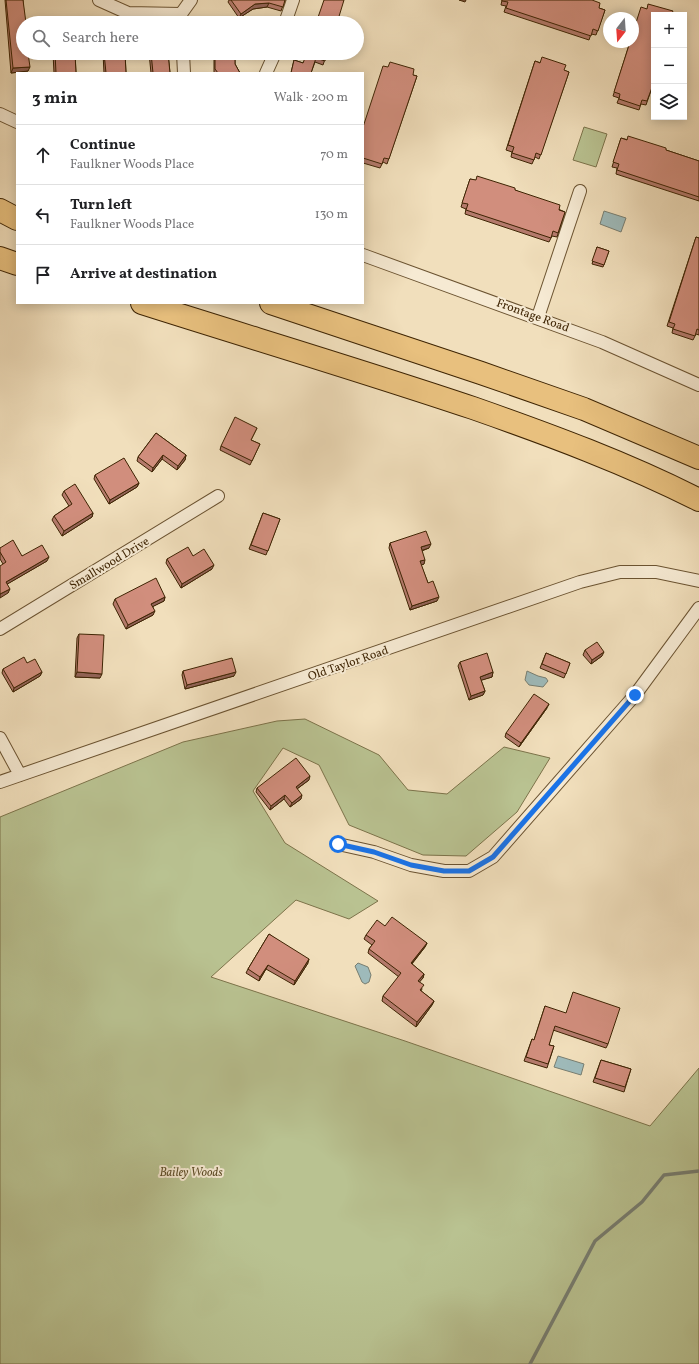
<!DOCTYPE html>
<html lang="en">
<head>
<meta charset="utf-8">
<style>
  body { margin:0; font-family:Vollkorn,serif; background:#f6f6f6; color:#202124 }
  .controls { position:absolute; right:12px; top:12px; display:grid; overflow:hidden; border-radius:0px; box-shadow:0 2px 10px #0003 }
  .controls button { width:36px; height:36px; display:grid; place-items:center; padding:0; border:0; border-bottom:1px solid #e0e0e0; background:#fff; color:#202124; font:20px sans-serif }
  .compass { position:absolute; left:603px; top:12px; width:36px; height:36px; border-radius:50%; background:#fff; box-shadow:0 2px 10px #0003; rotate:197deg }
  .stop { position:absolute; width:12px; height:12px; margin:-9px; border:3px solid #1a73e8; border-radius:50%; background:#fff }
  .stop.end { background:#1a73e8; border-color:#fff; box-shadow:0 1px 4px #0008 }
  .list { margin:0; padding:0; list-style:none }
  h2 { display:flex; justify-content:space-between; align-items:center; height:52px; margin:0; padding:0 16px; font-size:17px }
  h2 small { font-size:13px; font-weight:400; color:#757577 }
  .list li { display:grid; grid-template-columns:26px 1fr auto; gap:12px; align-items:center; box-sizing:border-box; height:60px; padding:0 16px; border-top:1px solid #e0e0e0 }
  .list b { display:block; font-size:15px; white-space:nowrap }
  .list p { margin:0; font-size:13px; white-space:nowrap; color:#757577 }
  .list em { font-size:13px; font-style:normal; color:#757577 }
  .icon { flex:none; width:22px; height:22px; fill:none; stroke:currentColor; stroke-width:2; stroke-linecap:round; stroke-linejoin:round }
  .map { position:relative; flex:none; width:699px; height:1364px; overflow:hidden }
  .search { position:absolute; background:#fff; box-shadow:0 2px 10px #0003; left:16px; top:16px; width:348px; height:44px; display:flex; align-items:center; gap:10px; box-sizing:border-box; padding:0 14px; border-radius:22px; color:#757577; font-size:15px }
  .panel { position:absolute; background:#fff; box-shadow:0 2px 10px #0003; left:16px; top:72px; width:348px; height:232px; border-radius:0px }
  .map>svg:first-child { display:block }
</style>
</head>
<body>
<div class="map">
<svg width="699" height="1364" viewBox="0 0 699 1364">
  <rect width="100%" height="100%" fill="#f1dfbc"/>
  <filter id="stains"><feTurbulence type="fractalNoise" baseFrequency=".005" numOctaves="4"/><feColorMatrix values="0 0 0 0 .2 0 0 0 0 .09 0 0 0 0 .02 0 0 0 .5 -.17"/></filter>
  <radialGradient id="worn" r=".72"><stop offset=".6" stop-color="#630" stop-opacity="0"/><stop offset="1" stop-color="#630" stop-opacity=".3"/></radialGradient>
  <path fill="#b9c291" stroke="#7c734a" d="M584,127l23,7 -11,33 -23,-7z
    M305,719l74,36 29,35 39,4 57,-47 46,11 -33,54 -51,44 -43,-1 -74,-30 -30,-60 -36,-17 -30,43 32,52 93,58 -29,18 -53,-19 -85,77 194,64 245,85 49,-58v296h-699v-547l183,-75 94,-21z"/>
  <path fill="#9ebaba" stroke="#787e71" d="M604,211l22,7 -5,14 -21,-8z
    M527,671l11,5 8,2 2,3 -5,6 -14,-2 -4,-5z
    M358,963l10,4 3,8 -2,7 -4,2 -3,-2 -7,-16z
    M558,1056l26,8 -3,11 -27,-8z"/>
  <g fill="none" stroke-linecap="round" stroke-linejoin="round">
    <path stroke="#787e71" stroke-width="3.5" d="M530,1364l65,-123 47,-39 22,-27 35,-4"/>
    <g stroke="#6b5331" stroke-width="14">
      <path id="minor" d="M99,0l29,13 53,1
        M182,23l-1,-9 10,-14
        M285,23l8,-23
        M183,53l1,20
        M266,73l9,-20
        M0,114l17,8
        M363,255l239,87 97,43
        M538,317l42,-126
        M0,629l218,-133
        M0,738l20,37
        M0,782l580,-200 40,-10h36l43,9
        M338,844l36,8 37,13 33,6h25l24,-14 142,-162 64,-87"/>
    </g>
    <g stroke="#3e2403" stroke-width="24">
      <path id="motorway" d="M0,210l17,9
        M0,258l17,6
        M142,303c110,35 221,68 331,105 77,27 153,55 226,92
        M271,303l210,70 103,36 115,49"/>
    </g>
    <use href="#minor" stroke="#f6ead3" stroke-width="12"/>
    <use href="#motorway" stroke="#e8c07e" stroke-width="22"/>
  </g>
  <path fill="#b47a6c" stroke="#3e2403" d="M5,0h18l5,71 -17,2z
    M229,0h56l-4,11 -14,-4 -14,2 -14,9 -11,-16z
    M459,0h7l-1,2z
    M502,0l97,8 6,2 -9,25 -5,-1 -2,6 -85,-28 2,-6 -5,-1z
    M630,42l24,40 -8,23 -5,-1 -2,6 -22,-7 2,-5 -6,-2z
    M53,53h22l1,20h-22z
    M103,53h22l1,20h-22z
    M149,53h19l2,20h-19z
    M214,53h21v11l5,9h-26z
    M327,53l-4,12 -8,-3 -4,11h-20l3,-13 9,3z
    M535,61l34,11 -30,87 -4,-2 -3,7 -21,-7 1,-5 -6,-2z
    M413,75l4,1 -30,88 -4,-2 -3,6 -17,-5v-36z
    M621,138l45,12 33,11v40l-83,-27 1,-6 -5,-1z
    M470,179l45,11 50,22 -8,25 -5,-1 -3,6 -84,-28 1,-5 -5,-2z
    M696,237l3,1v97l-3,-1 -3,6 -21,-7 1,-5 -6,-2z
    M597,247l12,4 -6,16 -11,-3z
    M257,428l-6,12 9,4 -10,21 -30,-15 1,-4z
    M156,433l30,22 -1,5 -8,10 -15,-11 -10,13 -15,-11 1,-4z
    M95,475l44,8 -2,4 -28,17 -15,-25z
    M64,491l29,22 -1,4 -30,19 -10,-16 2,-4 15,-10 -7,-11z
    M263,513l17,6 -14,36 -17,-6z
    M390,543l39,5 -7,3 2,13 -3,1 7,18 9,18 -27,9 -21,-62z
    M0,548l22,8 25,5 -40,23 1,9 -5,-29 -3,-5z
    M193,556l19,13 -31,19 -15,-25 1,-4z
    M165,597l-1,4 -11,5v9l-27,14 -13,-25 2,-5z
    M79,634l21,44 -25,-1 2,-39z
    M585,650l17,6 -11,8 -8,-9z
    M546,653l24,10 -6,15 -24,-10z
    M460,662l33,10 -1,5 -11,3 4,11 -2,4 -14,5 -11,-34z
    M27,663l15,9 -2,4 -27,16 -11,-19 1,-4z
    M183,671l51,5 -49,13 -3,-14z
    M547,708l-28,39 -14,-10 1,-4z
    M309,780l-12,9 4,10 -11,8 -6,-8 -14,11 -14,-18 1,-4z
    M385,926l42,17 -2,4 -13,17 12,10 -1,4 -4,4 3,7 -1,2 13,10 -2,4 -16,22 -34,-26 1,-5 16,-19 -31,-24 1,-4 3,-4 -8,-6 2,-4z
    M269,934l39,29 -14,22 -28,-16 -7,12 -13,-8 2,-4z
    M545,1006l63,38 -2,4 -53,-18 -4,15 5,1 -7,22 -23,-7 8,-22 2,1z
    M601,1060l30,9 -7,23 -31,-10z"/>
  <path fill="#926358" stroke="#3e2403" d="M269,3l-2,4 -14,2 -14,9 2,-4 14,-10z
    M30,67l-2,4 -17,2 2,-5z
    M163,455l-1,4 -10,13 1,-4z
    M186,455l-1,5 -8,10 1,-4z
    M139,483l-2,4 -28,17 1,-4z
    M93,513l-1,4 -30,19 2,-5z
    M431,544l-2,4 -9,3 1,-4z
    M49,557l-2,4 -43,25 2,-4z
    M425,560l-1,4 -5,2 1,-5z
    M214,565l-2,4 -31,19 1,-4z
    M10,589l-2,4 -8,5v-4z
    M165,597l-1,4 -14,7 1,-4z
    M439,597l-2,4 -27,9 2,-4z
    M155,611l-2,4 -27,14 2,-4z
    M604,652l-2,4 -11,8 1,-4z
    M42,672l-2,4 -27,16 1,-4z
    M77,672l25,2 -2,4 -25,-1z
    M236,672l-2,4 -49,13 2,-4z
    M493,672l-1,5 -13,4 1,-4z
    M485,691l-2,4 -14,5 2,-4z
    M549,704l-2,4 -28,39 2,-4z
    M310,776l-1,4 -15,11 2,-4z
    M285,795l-1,4 -14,11 1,-4z
    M302,795l-1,4 -11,8 2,-4z
    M427,943l-2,4 -16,20 2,-4z
    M309,959l-1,4 -14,22 1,-4z
    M268,965l-2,4 -7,12 1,-4z
    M424,974l-1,4 -6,7 1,-4z
    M434,1001l-2,4 -16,22 1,-5z"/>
  <path fill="#d18e7d" stroke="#3e2403" d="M6,0h17l3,23h-3v30h5l2,14 -17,1z
    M231,0h54l-2,7 -14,-4 -14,1 -14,10z
    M324,0h20l-7,23h-21z
    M502,0h90l8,3 -1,5 6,2 -7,21 -5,-2 -2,7 -85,-28 2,-6 -6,-1z
    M648,4l25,7 -2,4h-17v67l-7,19 -5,-1 -2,6 -21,-7 1,-5 -6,-2 16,-50h3v-10l8,-25 6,2z
    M219,19l19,4h-20z
    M55,53h20l1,20h-20z
    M104,53h21l1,20h-20z
    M151,53h17l2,20h-17z
    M215,53h20v11l5,9h-22l-3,-4z
    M307,53h20l-2,8 -9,-3 -5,15h-20l3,-13 9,3z
    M542,57l24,8 -2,5 5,2 -28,83 -5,-2 -2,7 -22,-7 2,-6 -6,-2 27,-84 5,2z
    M390,62l24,7 -1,6 4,1 -28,83 -5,-1 -2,6 -19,-6v-31l20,-61 5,1z
    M628,136l38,12v2l33,11v36l-82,-27 2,-6 -6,-2 8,-24 6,2z
    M477,176l38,12v2l45,15 -1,5 6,2 -7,21 -5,-2 -2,7 -85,-28 2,-6 -6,-1 8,-24 6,1z
    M696,237l3,1v92l-2,-1 -2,7 -22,-7 2,-5 -6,-2z
    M597,247l12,4 -5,14 -12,-4z
    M235,417l22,11 -6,12 9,4 -8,17 -31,-15z
    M156,433l30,22 -8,11 -15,-11 -10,13 -15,-11z
    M124,458l15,25 -29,17 -15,-25z
    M75,484l18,29 -29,18 -10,-15 18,-12 -8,-13z
    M263,513l17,6 -12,32 -17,-6z
    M426,531l5,13 -10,3 4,13 -5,1 8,22 5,-2 6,16 -27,9 -22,-63z
    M13,540l9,16 20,-11 7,12 -43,25 4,7 -10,5v-28l6,-4 -6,-10v-4z
    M188,547l5,9 11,-7 10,16 -32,19 -15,-25z
    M156,578l9,19 -14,7 4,7 -27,14 -13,-26z
    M79,634l25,1 -2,39 -25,-2z
    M597,642l7,10 -12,8 -7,-10z
    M487,653l6,19 -13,5 5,14 -14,5 -11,-34z
    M546,653l24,10 -4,11 -24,-10z
    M24,657l3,6 8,-4 7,13 -28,16 -11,-19z
    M232,658l4,14 -49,13 -4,-14z
    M534,694l15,10 -28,39 -15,-10z
    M296,758l14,18 -14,11 6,8 -10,8 -7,-8 -14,11 -14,-18z
    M392,917l35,26 -16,20 13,11 -6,7 6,4 -4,5 14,11 -17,21 -34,-26 18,-23 -32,-24 6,-8 -9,-6 11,-15 8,6z
    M269,934l40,25 -14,22 -27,-16 -8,12 -12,-8z
    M573,992l47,16 -12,36 -53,-18 -6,19 5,1 -6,18 -22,-7 6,-18 2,1 11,-34 21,7z
    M601,1060l30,9 -6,18 -30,-9z"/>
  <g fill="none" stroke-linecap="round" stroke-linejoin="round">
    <path stroke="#1a73e8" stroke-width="5" d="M338,844l36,8 37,13 33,6h25l24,-14 142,-162"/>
  </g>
  <g text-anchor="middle" stroke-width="4" stroke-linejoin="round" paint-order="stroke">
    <g font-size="12" fill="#3e2403" stroke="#f6ead3">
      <text transform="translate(533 315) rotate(20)" y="4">Frontage Road</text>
      <text transform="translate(109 563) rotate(-31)" y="4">Smallwood Drive</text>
      <text transform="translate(348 663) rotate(-19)" y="4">Old Taylor Road</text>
    </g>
    <g font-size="12" font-style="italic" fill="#5d4c26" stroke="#f6ead3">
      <text x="191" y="1176">Bailey Woods</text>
    </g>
  </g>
  <rect width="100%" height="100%" filter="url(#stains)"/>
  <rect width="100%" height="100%" fill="url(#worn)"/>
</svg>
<div class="controls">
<button>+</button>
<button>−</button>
<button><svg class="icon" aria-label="layers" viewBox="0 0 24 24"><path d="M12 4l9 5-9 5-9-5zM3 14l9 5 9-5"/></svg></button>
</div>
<svg class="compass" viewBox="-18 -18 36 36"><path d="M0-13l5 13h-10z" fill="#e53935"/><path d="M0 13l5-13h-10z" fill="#757577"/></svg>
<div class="stop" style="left:338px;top:844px"></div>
<div class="stop end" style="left:635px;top:695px"></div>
<div class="search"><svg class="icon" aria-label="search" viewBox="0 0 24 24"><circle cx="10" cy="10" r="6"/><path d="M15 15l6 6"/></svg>Search here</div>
<section class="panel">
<h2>3 min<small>Walk · 200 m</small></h2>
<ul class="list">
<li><svg class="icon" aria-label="ahead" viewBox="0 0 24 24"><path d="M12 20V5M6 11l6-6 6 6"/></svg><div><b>Continue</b><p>Faulkner Woods Place</p></div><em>70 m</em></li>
<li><svg class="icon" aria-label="left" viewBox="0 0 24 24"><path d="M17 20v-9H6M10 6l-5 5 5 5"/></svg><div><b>Turn left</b><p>Faulkner Woods Place</p></div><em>130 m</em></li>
<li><svg class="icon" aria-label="arrive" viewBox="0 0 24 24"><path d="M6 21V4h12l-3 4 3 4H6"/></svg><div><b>Arrive at destination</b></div></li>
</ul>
</section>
</div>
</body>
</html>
